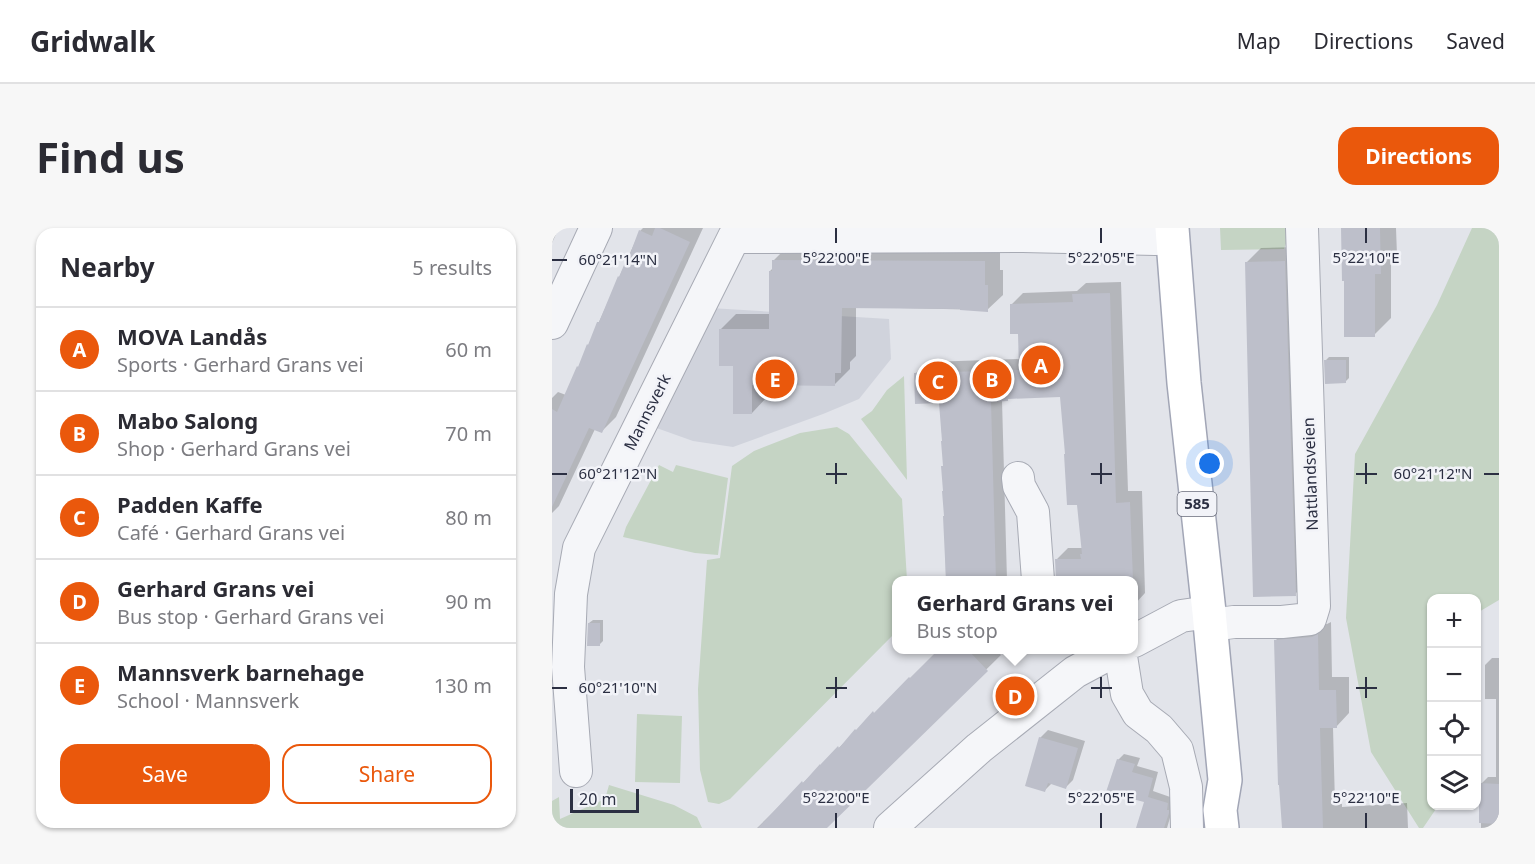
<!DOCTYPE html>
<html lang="en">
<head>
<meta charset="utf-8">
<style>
  body { margin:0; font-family:"Noto Sans",sans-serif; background:#f7f7f7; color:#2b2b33 }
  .controls { position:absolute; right:18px; bottom:18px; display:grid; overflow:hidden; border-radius:12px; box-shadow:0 2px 4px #0004 }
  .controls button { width:54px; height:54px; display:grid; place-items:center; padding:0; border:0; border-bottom:2px solid #e1e1e2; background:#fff; color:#2b2b33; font:30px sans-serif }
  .scale { position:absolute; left:18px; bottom:15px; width:69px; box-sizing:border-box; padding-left:6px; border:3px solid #2b2f42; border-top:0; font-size:16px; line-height:21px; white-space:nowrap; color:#2b2f42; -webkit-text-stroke:4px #f2f3f8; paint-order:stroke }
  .you { position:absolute; left:658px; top:236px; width:21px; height:21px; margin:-15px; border:4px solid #fff; border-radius:50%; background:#1a73e8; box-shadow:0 0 0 9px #1a73e833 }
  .badge { display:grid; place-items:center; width:39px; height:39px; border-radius:50%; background:#ea580c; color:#fff; font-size:20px; font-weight:700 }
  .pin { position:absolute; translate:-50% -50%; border:3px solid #fff; box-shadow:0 2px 6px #0006 }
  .popup { position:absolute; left:340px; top:348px; width:246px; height:78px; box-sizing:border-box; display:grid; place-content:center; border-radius:12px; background:#fff; filter:drop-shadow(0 2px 4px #0005); font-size:20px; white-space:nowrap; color:#7c7c81 }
  .popup b { font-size:22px; color:#2b2b33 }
  .popup::after { content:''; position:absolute; left:50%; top:100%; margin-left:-12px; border:12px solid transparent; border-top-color:#fff }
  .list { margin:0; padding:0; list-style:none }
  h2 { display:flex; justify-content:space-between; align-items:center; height:78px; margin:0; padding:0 24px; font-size:26px }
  h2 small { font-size:20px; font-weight:400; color:#7c7c81 }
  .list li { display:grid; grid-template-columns:39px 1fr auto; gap:18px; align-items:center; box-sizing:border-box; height:84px; padding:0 24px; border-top:2px solid #e1e1e2 }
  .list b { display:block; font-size:22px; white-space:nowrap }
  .list p { margin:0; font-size:20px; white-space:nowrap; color:#7c7c81 }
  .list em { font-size:20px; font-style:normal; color:#7c7c81 }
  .actions { display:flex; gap:12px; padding:18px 24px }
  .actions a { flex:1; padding:14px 0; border:2px solid #ea580c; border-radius:18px; text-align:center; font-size:21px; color:#ea580c }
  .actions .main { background:#ea580c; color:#fff }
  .icon { flex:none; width:33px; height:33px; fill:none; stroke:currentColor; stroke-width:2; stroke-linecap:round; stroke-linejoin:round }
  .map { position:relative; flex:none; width:947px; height:600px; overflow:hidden; border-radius:18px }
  header { display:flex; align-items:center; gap:36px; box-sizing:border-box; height:84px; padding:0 30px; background:#fff; border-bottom:2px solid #e1e1e2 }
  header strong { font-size:28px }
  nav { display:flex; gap:33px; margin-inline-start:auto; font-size:21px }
  .intro { display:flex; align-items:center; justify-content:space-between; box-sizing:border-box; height:144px; padding:0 36px }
  h1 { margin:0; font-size:42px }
  .button { padding:15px 27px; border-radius:18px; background:#ea580c; color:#fff; font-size:21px; font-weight:700 }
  main { display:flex; gap:36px; padding:0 36px }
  aside { flex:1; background:#fff; border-radius:18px; box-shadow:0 2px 4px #0004 }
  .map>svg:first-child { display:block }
</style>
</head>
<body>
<header>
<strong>Gridwalk</strong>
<nav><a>Map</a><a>Directions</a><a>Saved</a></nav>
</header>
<div class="intro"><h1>Find us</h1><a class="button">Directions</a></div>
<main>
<aside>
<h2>Nearby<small>5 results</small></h2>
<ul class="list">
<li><span class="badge">A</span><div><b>MOVA Landås</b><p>Sports · Gerhard Grans vei</p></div><em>60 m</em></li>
<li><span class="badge">B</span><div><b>Mabo Salong</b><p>Shop · Gerhard Grans vei</p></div><em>70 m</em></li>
<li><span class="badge">C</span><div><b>Padden Kaffe</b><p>Café · Gerhard Grans vei</p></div><em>80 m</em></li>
<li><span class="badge">D</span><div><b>Gerhard Grans vei</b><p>Bus stop · Gerhard Grans vei</p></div><em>90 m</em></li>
<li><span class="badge">E</span><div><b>Mannsverk barnehage</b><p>School · Mannsverk</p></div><em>130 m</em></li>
</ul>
<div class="actions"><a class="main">Save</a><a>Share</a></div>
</aside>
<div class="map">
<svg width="947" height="600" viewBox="0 0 947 600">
  <rect width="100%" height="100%" fill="#e2e4ea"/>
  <path fill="#d0d3dc" d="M158,80l179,11 2,40 -32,40 -36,15 -90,33 -40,-6 -42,-15z"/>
  <path fill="#c5d4c4" d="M668,0h67v13l-3,8 -63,1z
    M920,0h27v372l-22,13 -1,-15h-44v208h6l-15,22h-4l-48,-76 -25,-134 9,-164 82,-149z
    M352,148l3,104 -46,-61 11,-8 15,-21z
    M285,199l12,7 53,65 5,81h-11v52l-166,167 -11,5 -11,-2 -8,-32 -2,-81 9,-129 13,-2 12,-92 22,-15 46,-18z
    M107,237l14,7 3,-7 52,13 -10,77 -23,-2 -72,-16 3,-10z
    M85,486l45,2 -2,67 -45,-1z
    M57,557l65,20 23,12 5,11h-150v-27l7,-4 1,22 45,-20z"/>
  <path fill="#0003" d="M0,0h7l-7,15z
    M91,0h60l-87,189 -15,15 -6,-3 -36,77 -7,7v-115l6,-6 8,3 74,-164z
    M791,0h53l1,27 -6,6v57l-17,17z
    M237,17l211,1v24h3v25l-16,15 -131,-3v49l-6,6v7l-16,16 -67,-1v13l-15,16 -32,-83 16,-16h34v-43l3,-3v-7z
    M747,19l10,333 -14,14 -48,-332 14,-14z
    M569,54l7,209h14l3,102 -11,12v-25h-77l-1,-20 12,-12h15l-4,-45 -18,-107 -51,1 -8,3 5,180h-61l-2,-114 -4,-64 -24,-29 12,-11 93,-3 -1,-27 -9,-27 12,-12 54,-2 9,-8z
    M777,129h20v21l-4,4 -19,-22z
    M41,392h10v21l-4,4 -10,-22z
    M779,394l1,55h17v36l-13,14h-3l2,77h7v3l65,-4 1,25h-125l-8,-187 14,-14 38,-3z
    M387,422h57l5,5 -176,173h-68z
    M940,430h7v170h-18v-44l7,-7h8v-78h-11v-34z
    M496,502l37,11 -12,39 -7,7 -14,-4 -7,7 -5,-52z
    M572,526l16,4 -3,8 21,6 -5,19 20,7 1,6 -7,24h-29l8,-27 -28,-41z"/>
  <path fill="#bdbfca" d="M103,0h5l30,14 -88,191 -13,-5 -37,79v-98l5,3 20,-46 1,1 9,-23 1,1 9,-23h2l19,-46 1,1 10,-24 1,1 9,-24 13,6z
    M789,0h39l1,46h-6v63h-31v-56h-2z
    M220,32l213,1v24h3v27l-28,-2v-1l-118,-1 -1,65h-6v13l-83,-1v29h-19v-48h-14v-37h50v-58h3z
    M733,33l11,335 -43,1 -8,-335z
    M558,65l6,210 14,-1 3,78h-77l-1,-21h26l-1,-5h2l-5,-49h-10l-3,-51h1l-5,-57 -52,2v2l-17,1 5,178h-50l-3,-64h1l-2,-25h1l-2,-25h2l-2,-25h1l-3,-38 -24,1 -1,-31 105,-3 -1,-36h-8v-30l63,-2 -1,-8z
    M772,132h22v23l-21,1z
    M36,395h12v23h-13z
    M766,406l1,56h17l1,38h-17l3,100h-41l-3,-43h-1l-4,-145 38,-3z
    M386,422h30l20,21 -161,157h-69l44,-47 1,2 17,-19v1l18,-19 1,2 16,-19 1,1 17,-19 1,2 35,-36 1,1z
    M487,509l39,11 -12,41 -18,-6 -3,9 -20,-6z
    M565,531l18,5 -3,8 21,6 -5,19 20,6 -1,7h2v3l-5,15h-28l8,-26 -38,-10z
    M927,555l20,1v40l-20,-1z"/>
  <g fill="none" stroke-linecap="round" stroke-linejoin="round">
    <g stroke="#a7aab4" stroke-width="34">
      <path id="minor" d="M0,95l44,-95
        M466,250l1,8 14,26 5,68
        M658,397l24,-3h48l28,-3 4,-13 -12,-378
        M582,413l47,-25 28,-4
        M568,422l7,44 11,19 21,16 18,21 9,37 1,41
        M24,543l-8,-104 3,-73 8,-46 155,-311 289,-1 132,3 17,-1
        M338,600l89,-80 96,-76 41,-22"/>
    </g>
    <g stroke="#a2a6b6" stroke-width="36">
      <path id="major" d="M620,0l12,155 25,229 16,168 -5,30 2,18"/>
    </g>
    <use href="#minor" stroke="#f5f6f9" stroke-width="32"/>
    <use href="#major" stroke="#fff" stroke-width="33"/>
  </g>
  <path fill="none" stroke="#2b2f42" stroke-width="2" d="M284,0v15M549,0v15M814,0v15M0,32h15M284,235v21M549,235v21M814,235v21M0,246h15M274,246h21M539,246h21M804,246h21M932,246h15M284,449v21M549,449v21M814,449v21M0,460h15M274,460h21M539,460h21M804,460h21M284,585v15M549,585v15M814,585v15"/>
  <g text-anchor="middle" stroke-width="5" stroke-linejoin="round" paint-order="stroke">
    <rect fill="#f2f3f8" stroke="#676a79" stroke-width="1.5" x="625.5" y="264" width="39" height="24" rx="4.5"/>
    <g font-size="15" font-weight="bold" fill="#2b2f42">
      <text x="645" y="281">585</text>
    </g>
    <g font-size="16" fill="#2b2f42" stroke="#f2f3f8">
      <text transform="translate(95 184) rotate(-63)" y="6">Mannsverk</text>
      <text transform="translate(758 246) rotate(-92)" y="6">Nattlandsveien</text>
    </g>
  </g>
  <g font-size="15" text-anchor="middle" fill="#2b2f42" stroke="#f2f3f8" stroke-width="5" stroke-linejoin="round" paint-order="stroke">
    <text x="284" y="35">5°22'00"E</text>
    <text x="549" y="35">5°22'05"E</text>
    <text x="814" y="35">5°22'10"E</text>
    <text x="66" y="37">60°21'14"N</text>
    <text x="66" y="251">60°21'12"N</text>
    <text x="881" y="251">60°21'12"N</text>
    <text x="66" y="465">60°21'10"N</text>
    <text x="284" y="575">5°22'00"E</text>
    <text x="549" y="575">5°22'05"E</text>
    <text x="814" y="575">5°22'10"E</text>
  </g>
</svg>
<div class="controls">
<button>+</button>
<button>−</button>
<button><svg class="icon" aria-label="locate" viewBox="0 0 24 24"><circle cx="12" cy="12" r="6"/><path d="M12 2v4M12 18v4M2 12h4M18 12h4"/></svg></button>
<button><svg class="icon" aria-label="layers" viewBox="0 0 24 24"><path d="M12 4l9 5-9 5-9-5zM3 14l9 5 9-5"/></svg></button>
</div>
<div class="scale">20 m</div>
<div class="you"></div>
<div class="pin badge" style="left:489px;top:137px">A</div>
<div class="pin badge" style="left:440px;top:151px">B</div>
<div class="pin badge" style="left:386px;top:153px">C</div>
<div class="pin badge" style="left:463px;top:468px">D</div>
<div class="popup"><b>Gerhard Grans vei</b>Bus stop</div>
<div class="pin badge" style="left:223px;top:151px">E</div>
</div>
</main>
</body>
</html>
